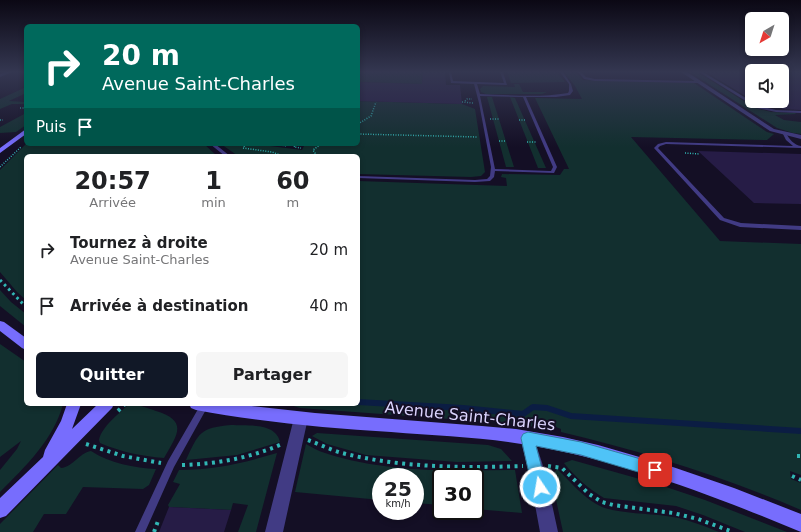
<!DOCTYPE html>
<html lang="fr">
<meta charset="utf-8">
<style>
:root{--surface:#fff;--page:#f6f6f6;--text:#202124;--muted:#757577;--accent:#111827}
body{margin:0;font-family:"DejaVu Sans",sans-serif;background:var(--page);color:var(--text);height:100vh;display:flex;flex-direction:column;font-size:15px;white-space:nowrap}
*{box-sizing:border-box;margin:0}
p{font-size:13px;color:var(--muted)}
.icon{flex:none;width:22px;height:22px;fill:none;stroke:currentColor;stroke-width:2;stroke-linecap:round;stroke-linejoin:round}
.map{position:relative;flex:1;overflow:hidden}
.details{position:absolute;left:24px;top:154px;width:336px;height:252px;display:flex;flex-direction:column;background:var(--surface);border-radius:6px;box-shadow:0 2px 6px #0003}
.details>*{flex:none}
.top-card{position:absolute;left:24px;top:24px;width:336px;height:122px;border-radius:6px;box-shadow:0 2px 6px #0003;background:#00695c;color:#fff;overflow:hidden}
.needle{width:26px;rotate:219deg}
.buttons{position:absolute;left:745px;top:12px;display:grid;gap:8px}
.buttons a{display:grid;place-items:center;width:44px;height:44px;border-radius:6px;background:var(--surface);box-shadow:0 2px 6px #0003;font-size:20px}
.speed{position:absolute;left:372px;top:468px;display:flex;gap:8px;font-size:20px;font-weight:700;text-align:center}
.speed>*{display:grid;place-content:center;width:52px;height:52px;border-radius:50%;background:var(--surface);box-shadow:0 2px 6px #0003;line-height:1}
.speed small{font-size:10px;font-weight:400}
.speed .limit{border:2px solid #111;border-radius:6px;background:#fff;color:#111}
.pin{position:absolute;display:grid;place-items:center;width:34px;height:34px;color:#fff;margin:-17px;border-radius:8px;box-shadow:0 2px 6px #0006}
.me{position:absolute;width:44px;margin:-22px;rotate:348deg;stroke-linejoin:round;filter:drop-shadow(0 0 3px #0008)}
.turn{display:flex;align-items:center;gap:14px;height:84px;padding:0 12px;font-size:18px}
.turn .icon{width:52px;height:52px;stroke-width:2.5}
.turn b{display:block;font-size:28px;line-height:34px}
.then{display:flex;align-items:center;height:38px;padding:0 12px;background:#0003;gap:8px;font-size:15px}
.eta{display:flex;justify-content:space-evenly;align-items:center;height:68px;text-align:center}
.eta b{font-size:24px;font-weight:600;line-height:28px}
.action{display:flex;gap:8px;margin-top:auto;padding:8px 12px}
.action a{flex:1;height:46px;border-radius:6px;background:var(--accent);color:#fff;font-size:16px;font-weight:600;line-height:46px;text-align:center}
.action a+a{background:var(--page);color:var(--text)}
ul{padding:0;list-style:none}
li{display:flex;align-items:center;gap:12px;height:56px;padding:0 12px}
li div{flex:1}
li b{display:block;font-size:15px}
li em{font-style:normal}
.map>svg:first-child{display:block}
</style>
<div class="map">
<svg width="801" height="532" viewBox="0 0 801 532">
<rect width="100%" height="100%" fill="#140f25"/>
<path fill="#122f2f" d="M358 72H423L422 84 360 82 358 85Z
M507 72H557L565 82 511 83Z
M564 72H576L583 80 694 83 767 132 774 134 767 140 631 137 720 241 801 244V475L790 471 791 479 801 483V510C724 477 642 451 561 432V429L553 426 552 421 537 419V427L504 423 300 408 287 404H358V181L507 186 506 178 501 177 502 174 560 175 564 169H569L535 98 582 99 575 86Z
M690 72H697L755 108 771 112 795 113 796 114 775 115 784 120 801 122V134L793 133 777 128Z
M514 84H519L523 92H547L542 94H486L481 92 480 89 483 86 515 87Z
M26 87V93L9 101 26 102V104H12L0 109V99Z
M487 97H492L514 167H506Z
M510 97 515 98 546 168H538Z
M358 101 462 104 475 109 485 172 481 176 471 177 358 174V156H238L221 144H263L262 145 302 150 305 144H358Z
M26 113V125L16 132 0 133V127Z
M26 144H204L217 156H26V300L17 292 0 272V170Z
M0 290 11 302 26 314V327L0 306Z
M0 344 26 362V404H63C54 439 25 467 0 492V470L17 449 21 441 0 457Z
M129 404C138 404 147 408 156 411 189 421 177 435 164 458 141 456 121 452 100 443L99 440C102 426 119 414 129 404Z
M231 425C246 426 276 422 280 442L237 455 186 460C199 432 200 428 231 425Z
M317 433 488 445 501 449 512 461 457 462 366 455 327 444 312 436Z
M306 444C312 447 318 451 325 453 386 473 452 471 515 470L522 513 475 509V477H441V505L415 503V477H381V500L295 492Z
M91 451C109 463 135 468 156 469L149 485 143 489 83 487 66 514H44L33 532H0V524L58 465 61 468C73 467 79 453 91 451Z
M277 453 256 532H238L248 505 233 503 231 510 169 507 168 505 180 484 173 482 179 470C215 470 243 463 277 453Z
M572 460 654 483 705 500 787 532H745L703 515 676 506 604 498C589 489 575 477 564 463Z
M557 469C570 481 585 500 602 507 622 514 645 513 666 516 684 518 702 525 719 532H563L552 481 554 473Z"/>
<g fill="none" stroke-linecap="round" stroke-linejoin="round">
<path stroke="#0b1d43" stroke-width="6" d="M358 402 463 408 523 414 533 407 547 408 571 416 801 431"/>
</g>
<path fill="#261c46" d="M423 72H445L446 85H460L462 104 358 101V82L422 84Z
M706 72H752V100Z
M782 72H801V110L782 109Z
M698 151 801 154V204L754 203Z
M169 507 231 510 224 532H159Z"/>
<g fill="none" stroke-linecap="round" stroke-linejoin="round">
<path stroke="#31b6b4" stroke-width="1.5" stroke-dasharray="1 1.5" stroke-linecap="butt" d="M465 101 467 99H472
M462 102 473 103
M20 108H26
M490 119H499
M0 120H3
M519 120H526
M358 124 371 116 376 102
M358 134 478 137
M499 141H505
M527 142H536
M246 144 243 148 272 152 283 156
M296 144 294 147 301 148
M280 145 287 146 288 144
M685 153 700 154
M314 156 315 153 313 150 321 144
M0 167 21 147"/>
<path stroke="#31b6b4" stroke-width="3" stroke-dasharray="2.5 3.5" stroke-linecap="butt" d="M0 280 26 307"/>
<path stroke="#31b6b4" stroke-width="4" stroke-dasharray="3 4.5" stroke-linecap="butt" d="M118 411 125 404
M308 440C319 444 331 450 342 453 402 468 463 468 523 466
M86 444 123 456 161 463
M797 456H801
M182 465C217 464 250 458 282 444
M548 466 562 468 589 494 602 502 613 505 673 513 698 519 733 532
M792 476 801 480
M154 532 158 521"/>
<path fill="#413b84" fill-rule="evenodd" d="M449 72H451L453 81 504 83 500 72H503L507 85 477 84 480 94C509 95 539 98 568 93L569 91V84L560 72H563L571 84 573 91 570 95 556 97H526L557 167 554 173 495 171 494 177 490 181 475 182 358 178V176L475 180 487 179 490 176 491 167 479 103 474 84 451 83ZM480 96 523 97 553 167 551 171 495 169Z
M578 72H581L586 77 595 79 698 81 699 82 698 83 595 81 584 79Z
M699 72H703L759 106 776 110 801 111V113L776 112 757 108Z
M784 133H786C789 139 794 145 801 146V148L666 144 660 146 658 148 724 218 741 223 801 226V230L740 227 720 220 654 148 658 144 666 142 793 146 786 140 783 134Z
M210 144H215L230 156H225Z
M201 404H207L208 406 174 467 145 532H135L168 461Z"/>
<path fill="#413b84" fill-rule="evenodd" d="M5 72H12L0 77V74Z
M681 72H687L774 129 801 135V139L770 131Z
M301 412 306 413 308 418 283 532H265L294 418 296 413Z
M527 431 532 433 534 438 545 472 558 532H540L529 472 520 438 522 433Z"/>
<path fill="#776dfd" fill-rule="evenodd" d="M26 129V134L0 153V148Z
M0 321 4 322 26 338V350L22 348 0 331Z
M67 404H81L72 429 98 404H114L112 408 6 516 0 518V498L43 457 45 450 61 421Z
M189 404H233L315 413 482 426 516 429 563 437 598 445 667 465 734 488 801 514V532C712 495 623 461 528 445 483 437 437 436 391 432 326 428 261 422 196 410L191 408Z"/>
</g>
<linearGradient id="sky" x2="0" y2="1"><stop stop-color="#0b0814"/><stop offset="0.49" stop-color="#343751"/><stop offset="1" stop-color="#343751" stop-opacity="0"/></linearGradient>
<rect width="801" height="147" fill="url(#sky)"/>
<path fill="#4fc3f7" stroke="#337fa1" d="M528 432 581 442 655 463 660 465 662 470 660 475 655 477 581 455 536 446 547 487 545 492 540 494 534 492 532 487 521 438 523 434Z"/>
<g text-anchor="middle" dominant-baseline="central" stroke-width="4" stroke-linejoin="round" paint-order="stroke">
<g font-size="16" fill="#dbd4fe" stroke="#140f25">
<text transform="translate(470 416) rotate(6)">Avenue Saint-Charles</text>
</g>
</g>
</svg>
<div class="buttons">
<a><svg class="needle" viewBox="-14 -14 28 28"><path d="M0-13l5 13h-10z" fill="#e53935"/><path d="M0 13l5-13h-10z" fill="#757577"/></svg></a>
<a><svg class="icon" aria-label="sound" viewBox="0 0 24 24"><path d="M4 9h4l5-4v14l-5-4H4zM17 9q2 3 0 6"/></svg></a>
</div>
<div class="speed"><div>25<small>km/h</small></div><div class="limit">30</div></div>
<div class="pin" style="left:655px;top:470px;background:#d93025"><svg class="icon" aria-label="arrive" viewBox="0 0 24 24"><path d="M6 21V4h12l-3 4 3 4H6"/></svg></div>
<svg class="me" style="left:540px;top:487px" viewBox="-20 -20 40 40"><circle r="17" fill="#4fc3f7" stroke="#fff" stroke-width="3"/><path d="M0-11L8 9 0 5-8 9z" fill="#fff"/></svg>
<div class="top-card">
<div class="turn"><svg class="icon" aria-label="right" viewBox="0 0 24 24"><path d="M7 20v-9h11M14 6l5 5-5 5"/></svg><div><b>20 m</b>Avenue Saint-Charles</div></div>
<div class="then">Puis<svg class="icon" aria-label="arrive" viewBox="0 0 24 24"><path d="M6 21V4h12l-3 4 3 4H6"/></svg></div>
</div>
<section class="details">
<div class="eta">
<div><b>20:57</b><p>Arrivée</p></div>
<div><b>1</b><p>min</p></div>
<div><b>60</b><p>m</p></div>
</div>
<ul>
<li><svg class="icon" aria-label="right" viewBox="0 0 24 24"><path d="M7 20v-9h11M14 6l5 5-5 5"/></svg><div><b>Tournez à droite</b><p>Avenue Saint-Charles</p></div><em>20 m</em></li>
<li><svg class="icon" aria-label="arrive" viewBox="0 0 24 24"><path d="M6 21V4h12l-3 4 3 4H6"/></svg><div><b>Arrivée à destination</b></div><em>40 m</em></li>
</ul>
<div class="action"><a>Quitter</a><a>Partager</a></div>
</section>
</div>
